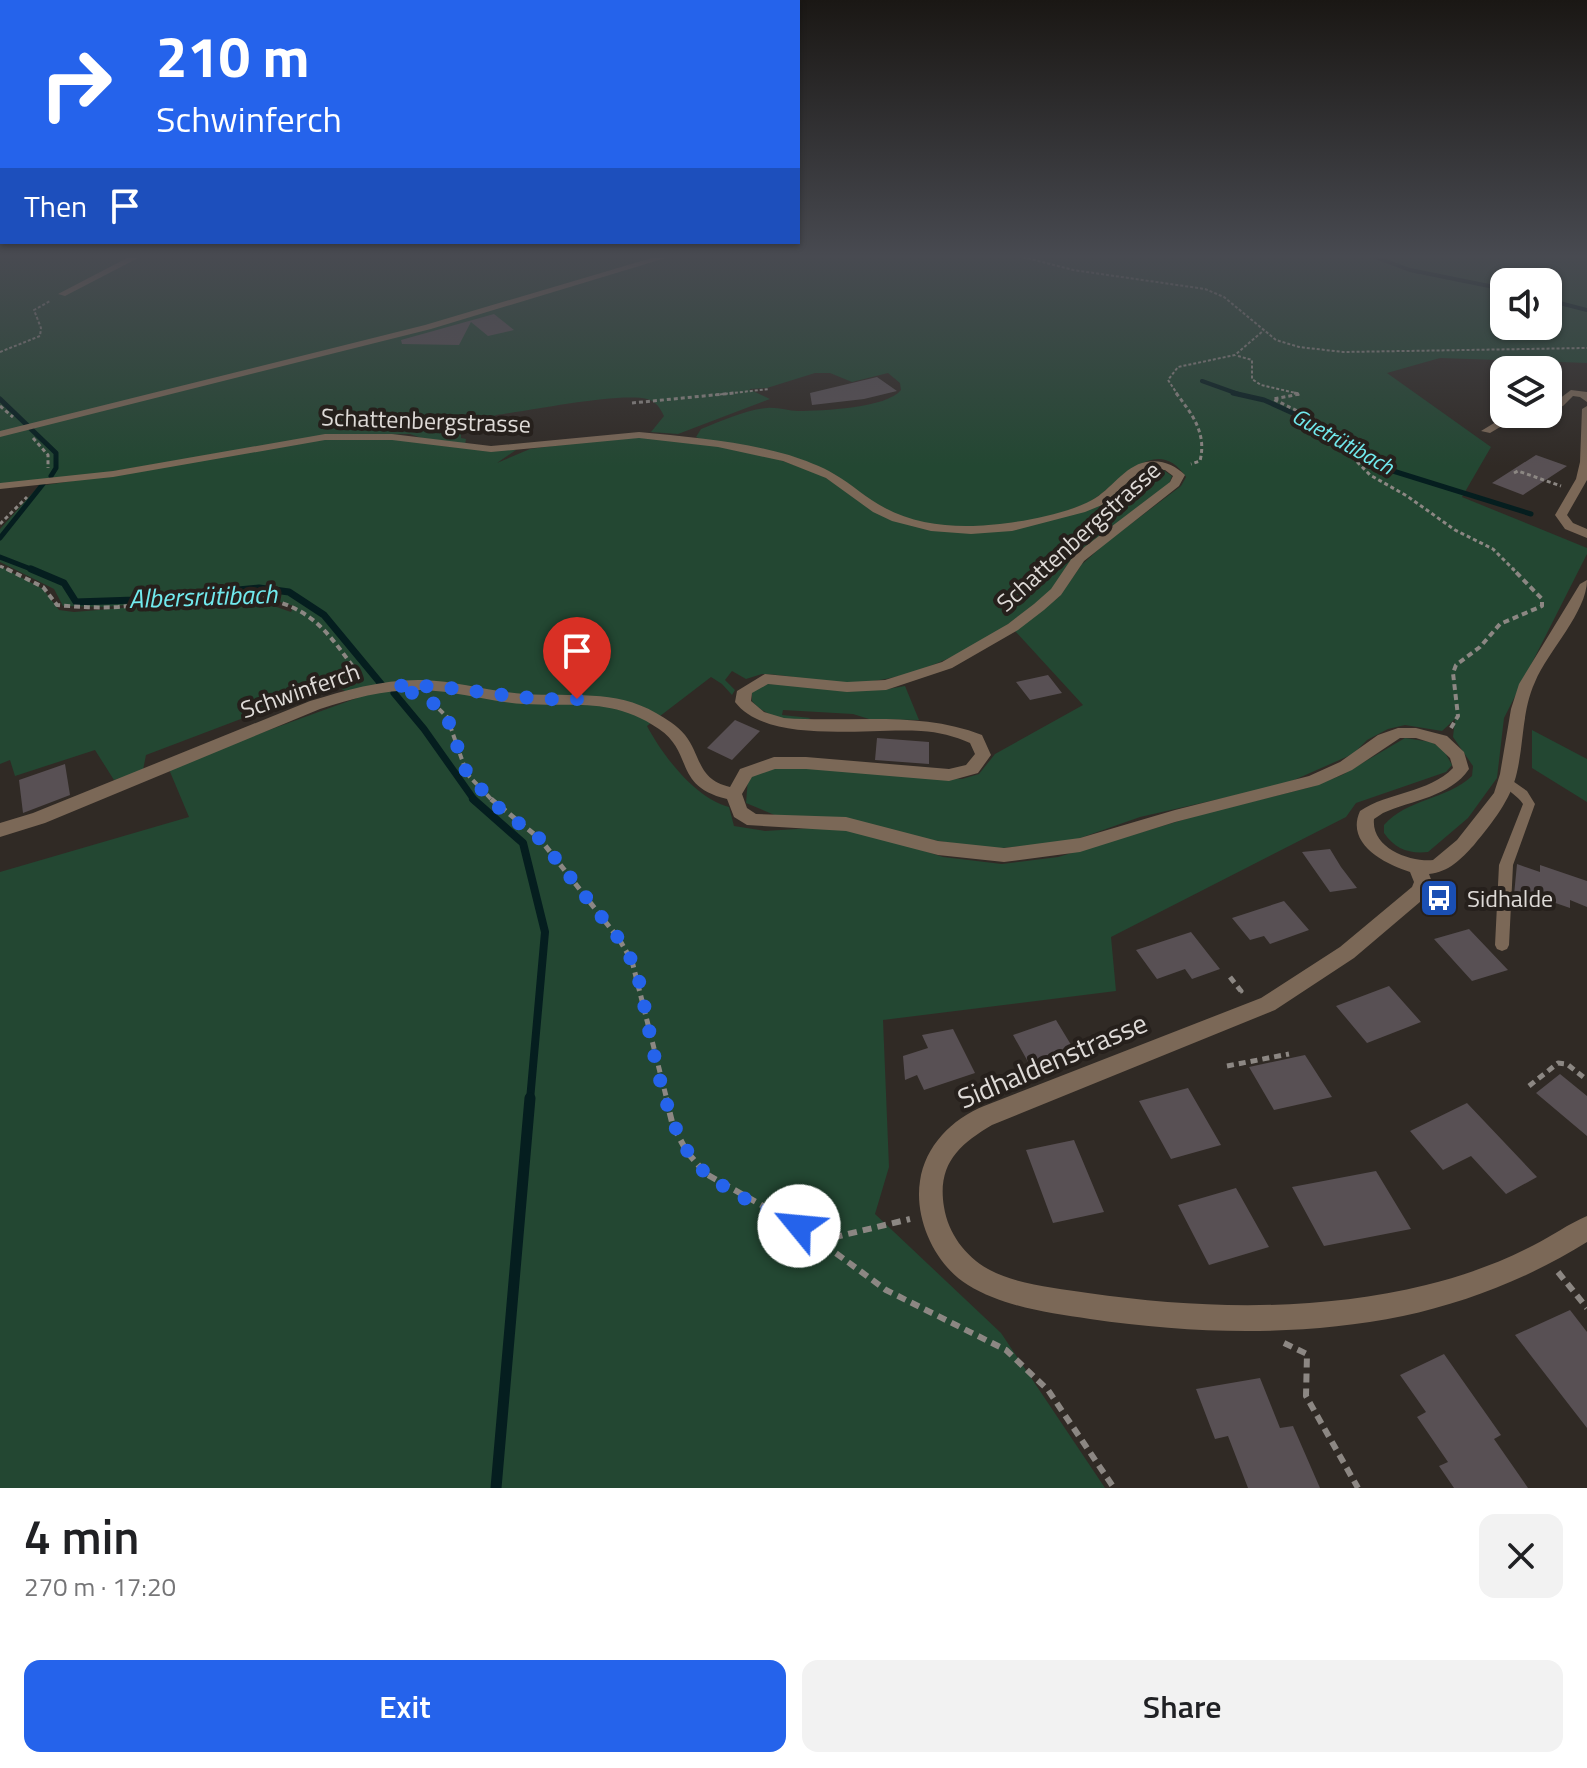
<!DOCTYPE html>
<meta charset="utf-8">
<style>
:root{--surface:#fff;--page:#f2f2f2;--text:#202124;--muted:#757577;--accent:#2563eb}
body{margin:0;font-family:"Titillium Web",sans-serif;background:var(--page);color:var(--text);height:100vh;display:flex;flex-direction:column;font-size:30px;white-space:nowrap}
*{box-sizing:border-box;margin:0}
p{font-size:26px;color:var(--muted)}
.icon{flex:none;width:44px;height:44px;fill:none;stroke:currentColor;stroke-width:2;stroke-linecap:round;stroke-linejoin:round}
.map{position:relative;height:1488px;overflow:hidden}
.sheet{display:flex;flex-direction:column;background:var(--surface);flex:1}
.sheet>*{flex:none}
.hud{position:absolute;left:0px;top:0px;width:800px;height:244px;box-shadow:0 2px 6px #0004;background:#2563eb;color:#fff;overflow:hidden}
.tools{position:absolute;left:1490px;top:268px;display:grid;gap:16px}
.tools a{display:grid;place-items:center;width:72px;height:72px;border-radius:16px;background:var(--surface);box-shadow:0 2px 6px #0004;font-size:40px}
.pin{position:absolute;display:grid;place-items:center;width:68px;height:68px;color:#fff;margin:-82px -34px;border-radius:50% 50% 50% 0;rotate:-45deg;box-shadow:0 0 8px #0007}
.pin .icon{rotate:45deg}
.me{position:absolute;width:88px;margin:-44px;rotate:298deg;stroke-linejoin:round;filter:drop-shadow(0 0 6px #0008)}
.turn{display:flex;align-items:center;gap:28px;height:168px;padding:0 24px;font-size:36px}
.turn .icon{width:104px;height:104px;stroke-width:2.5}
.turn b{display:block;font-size:56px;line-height:68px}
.then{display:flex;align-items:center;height:76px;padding:0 24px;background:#0003;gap:16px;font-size:30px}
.round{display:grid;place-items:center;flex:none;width:84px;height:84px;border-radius:16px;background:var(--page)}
.headline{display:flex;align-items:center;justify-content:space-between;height:136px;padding:0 24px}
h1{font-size:48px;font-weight:600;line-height:60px}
.cta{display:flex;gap:16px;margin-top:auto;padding:16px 24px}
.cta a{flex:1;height:92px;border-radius:16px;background:var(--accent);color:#fff;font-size:32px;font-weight:600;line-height:92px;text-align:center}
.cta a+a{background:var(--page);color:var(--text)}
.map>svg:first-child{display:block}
</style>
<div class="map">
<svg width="1587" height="1488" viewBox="0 0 1587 1488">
<rect width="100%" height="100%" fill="#302a25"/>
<path fill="#234732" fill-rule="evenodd" d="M0 257H1587V363L1440 358 1387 373 1491 447 1462 497 1587 548V554L1504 718 1497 778 1468 818 1428 852C1409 854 1395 849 1384 833V825C1406 799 1446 800 1472 776L1473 766 1453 737 1455 719 1442 731 1405 725 1388 729 1367 740 1353 754 1285 784 1140 817 1069 842 991 849 777 816 746 803 748 778 771 768H804L962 779 979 774 995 754 1083 705 1015 631 1059 597 1087 557 1181 486 1186 477C1153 429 1116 491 1085 504 1060 515 1029 522 1002 526 962 531 912 526 877 505 850 489 829 468 798 459 766 450 727 451 696 437L701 429C722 421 745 410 767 408 778 407 788 411 798 411 822 411 887 408 901 390L900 383 888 373 852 382 830 373H815L767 388 749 389 770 399 678 434 651 432 664 416C660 408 656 401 647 399 619 392 529 411 496 415L484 422 461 425V438L466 439 465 445 424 439 410 434 327 435 91 475 0 484ZM1504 282H1548V326H1504Z
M644 437 702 443 766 455 822 475 891 520 930 530 976 533 1093 508 1149 469H1162L1172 476 1169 484C1081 563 990 668 866 682 831 686 797 675 762 674L746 679 732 671 725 680 735 690 732 695 722 684 711 677 647 726C663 756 695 798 729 807L734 826 765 831 829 827 878 836 943 857 1002 864 1058 857 1206 813 1311 787 1342 775 1405 738 1431 742 1443 749 1452 765 1446 772 1356 803 1346 817 1111 937 1116 991 883 1020 889 1167 875 1214 1001 1333 1105 1488H0V872L189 817 168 767 357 698 333 684 146 755 143 770 114 780 95 750 15 776 10 760 0 764V566L43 589 59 610 74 612 231 599 265 603 291 612 294 606 256 595 235 594 106 607 63 606 54 589 0 562V529L39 486 159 468 294 443 339 438 397 439 477 450H516L497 463 530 449 611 438Z
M767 684 888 689 905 686 919 720 869 719 853 714 783 710 782 715 811 718C794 724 763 716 752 701V692Z
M1532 730 1587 759V802L1532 768Z"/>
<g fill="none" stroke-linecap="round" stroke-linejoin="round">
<path stroke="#051e1f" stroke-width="4" d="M1375 257 1410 270 1504 289
M1548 300 1587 310
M1202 381 1241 395"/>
<path stroke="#051e1f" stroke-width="5" d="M1233 393 1264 400 1335 432 1393 471 1531 514
M0 399 27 425
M31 429 56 453V468L51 476
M0 538 43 484
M0 557 36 571"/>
<path stroke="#051e1f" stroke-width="7" d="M31 569 64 583 76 602 135 600 259 588 289 592 324 615 382 685
M394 693 424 729 475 801"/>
<path stroke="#051e1f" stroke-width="8" d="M473 799 523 843 545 932 530 1100"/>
<path stroke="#051e1f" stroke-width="11" d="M496 1488 530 1098"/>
</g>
<path fill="#585054" d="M494 314 514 330 488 336 471 322 459 345 402 344 401 340Z
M877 377 897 391 864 399 812 405 810 393Z
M1536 455 1567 466 1523 495 1492 483Z
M1048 675 1062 693 1030 700 1016 682Z
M735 720 760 731 732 760 707 748Z
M877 738 929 742V764L875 760Z
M65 764 70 795 23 813 19 780Z
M1330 849 1341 867 1357 888 1330 892 1302 852Z
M1517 864 1540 872V865L1587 881V907L1570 900V908L1538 897V904L1514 895Z
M1284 901 1309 930 1270 944 1264 936 1250 940 1232 918Z
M1469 929 1508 970 1472 981 1434 939Z
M1191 932 1220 969 1192 979 1185 969 1157 979 1136 950Z
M1389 986 1421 1022 1367 1043 1336 1006Z
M1056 1020 1076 1053 1032 1069 1013 1035Z
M953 1029 975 1073 924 1090 917 1075 905 1080 903 1056 928 1048 922 1035Z
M1305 1055 1332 1097 1274 1110 1249 1067Z
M1560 1074 1587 1096V1136L1536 1093Z
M1188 1088 1221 1145 1171 1159 1139 1101Z
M1467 1103 1537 1177 1506 1194 1471 1156 1443 1170 1410 1131Z
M1074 1140 1104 1212 1053 1223 1026 1150Z
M1376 1171 1411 1229 1324 1246 1292 1187Z
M1236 1188 1269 1247 1209 1265 1178 1205Z
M1570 1310 1587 1332V1428L1515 1335Z
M1444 1354 1501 1435 1494 1439 1528 1488H1454L1439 1466 1448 1462 1417 1417 1426 1412 1400 1375Z
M1260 1378 1280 1428 1293 1426 1320 1488H1248L1228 1436 1215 1439 1196 1389Z"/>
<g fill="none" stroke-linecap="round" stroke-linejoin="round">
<path stroke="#8c8783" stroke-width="2" stroke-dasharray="3 2" stroke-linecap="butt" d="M1023 257 1073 270 1205 289 1224 297 1276 340 1299 347 1343 352 1587 348
M0 352 40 336 41 328 34 310 50 301
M1238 356 1252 360V379L1261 385 1300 394 1297 395
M715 395 769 389
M1178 395 1168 380 1178 367 1235 355 1264 330"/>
<path stroke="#8c8783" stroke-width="3" stroke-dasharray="4 3" stroke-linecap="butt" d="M1176 393C1192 414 1207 433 1200 461L1191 464
M1294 393 1300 394 1273 399 1316 420 1370 475 1407 496 1455 530 1493 549 1515 571
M632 403 734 393
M0 406 13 417
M33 438 48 455V468
M1514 473 1518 471 1561 486
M0 524 27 497
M0 566 11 571"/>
<path stroke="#8c8783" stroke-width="4" stroke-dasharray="6 4" stroke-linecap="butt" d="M7 569 43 587 57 605C78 607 97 608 118 607 178 602 256 579 309 617 330 632 345 657 361 677
M432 702 447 717 467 774 493 801
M1451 728 1458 716 1453 673 1456 665 1480 647 1500 624 1542 606V599L1513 569"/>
<path stroke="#8c8783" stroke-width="5" stroke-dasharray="7 5" stroke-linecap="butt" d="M491 799 540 839 619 939 632 961 667 1100
M1230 977 1241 991 1238 992
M1227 1066 1289 1054
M1529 1086 1558 1063 1567 1064 1587 1080"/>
<path stroke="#8c8783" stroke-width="6" stroke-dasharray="9 6" stroke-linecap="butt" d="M666 1098 673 1126 687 1152 706 1174 799 1226 886 1290 1006 1350 1048 1390 1114 1488
M819 1241 910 1219
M1558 1272 1587 1308
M1284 1343 1307 1354 1306 1396 1358 1488"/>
<path fill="#7b6857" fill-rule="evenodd" d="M1507 777 1527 791 1535 804 1513 865 1509 945 1507 949 1502 951 1497 949 1495 945 1499 865 1523 804C1517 795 1507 791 1501 782L1503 779Z"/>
<path fill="#7b6857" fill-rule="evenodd" d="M129 257H140L65 296 58 294Z
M655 257H669L431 329 0 437V431L425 325Z
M1571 390 1587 392V402L1580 397 1573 396 1563 406 1548 410V404L1555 402Z
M1587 406V480L1567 515 1573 523 1587 529V538L1565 529 1555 515 1576 479 1580 462 1582 409Z
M1509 414H1522L1490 433 1481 431Z
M639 432C689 437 741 441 789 455 804 460 821 466 834 474 852 484 867 499 885 508 911 522 944 527 973 526 1007 525 1063 516 1092 500 1111 490 1124 466 1146 462 1161 459 1175 465 1185 475L1179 486 1084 561 1061 595 1044 610 1018 630 952 668 886 690 847 692 768 684 752 693 751 701 764 712 784 718C850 723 919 710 982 735L991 755 978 773 949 781 806 769H775L752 777 742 794 747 808 756 814 846 817 938 841 1004 848 1080 838 1175 810 1309 776 1340 762 1378 735 1398 728H1416L1447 736 1464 752 1469 769C1450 797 1412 800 1383 813L1374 819C1371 848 1410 862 1433 860L1457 840 1494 793 1500 774 1511 709 1519 684 1580 584 1587 580C1587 612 1548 651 1535 682 1522 710 1524 742 1517 772 1511 800 1492 823 1474 845 1461 859 1449 872 1429 874L1432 882 1427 896 1354 958 1275 1010 992 1125C958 1145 937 1165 944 1207 948 1233 965 1256 988 1269 1017 1285 1056 1288 1088 1293 1200 1309 1315 1312 1426 1285 1463 1276 1500 1263 1534 1245 1552 1236 1568 1224 1587 1216V1242C1531 1277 1468 1302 1403 1316 1299 1337 1194 1334 1090 1319 1049 1313 1004 1307 968 1285 935 1265 914 1219 920 1181 925 1146 952 1119 984 1106L1261 998 1340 947 1412 887 1414 882 1410 872C1385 864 1345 844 1360 811 1388 792 1429 793 1453 768L1450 758 1435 744 1416 738H1400L1352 770 1319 785 1175 822 1080 852 1004 862 938 855 846 831 747 825 734 817 727 799C673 786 694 753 659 729 613 697 575 707 524 704 490 702 456 691 422 690 387 689 353 698 320 709L45 823 0 837V823L33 813 310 701C346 690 384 679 423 680 457 681 491 692 525 694 571 697 615 689 656 713 666 719 677 725 685 735 702 757 697 779 730 787L740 769 774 757H806L949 769 966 765 975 754 970 743C954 736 939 732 921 731 870 727 769 746 735 702L737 691 765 674 847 682 885 680 942 662 1008 624 1034 604 1051 589 1074 555 1170 482 1173 476 1165 470 1150 469 1137 474 1102 505 1085 512 1012 531 971 534 931 531 892 521 873 512 826 478 783 461 718 447 639 438 491 452 392 440H325L113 477 0 489V483L113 471 325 434H392L491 446Z"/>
</g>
<linearGradient id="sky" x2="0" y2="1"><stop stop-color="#1a1714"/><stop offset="0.55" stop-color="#484a51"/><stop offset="1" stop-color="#484a51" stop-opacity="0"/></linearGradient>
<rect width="1587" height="466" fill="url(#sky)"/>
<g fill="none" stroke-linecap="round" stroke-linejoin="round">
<path stroke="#2563eb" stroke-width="14" stroke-dasharray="0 25.2" d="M577 699C513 702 456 683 395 686L401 691 425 695 447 717 467 774 501 810 540 839 619 939 632 961 639 981C652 1036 663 1140 708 1175 734 1196 769 1210 799 1226"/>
</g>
<defs>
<symbol id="bus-square" viewBox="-11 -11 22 22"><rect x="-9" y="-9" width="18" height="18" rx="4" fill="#1a4fb4" stroke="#26201c"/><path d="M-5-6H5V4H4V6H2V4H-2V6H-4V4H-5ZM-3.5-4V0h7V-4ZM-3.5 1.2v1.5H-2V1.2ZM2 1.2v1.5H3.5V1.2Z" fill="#fff"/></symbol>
</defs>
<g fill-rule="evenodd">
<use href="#bus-square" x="1417" y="876" width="44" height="44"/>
</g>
<g text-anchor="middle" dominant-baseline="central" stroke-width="8" stroke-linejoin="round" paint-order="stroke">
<g font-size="22" font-style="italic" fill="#71eaee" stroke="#26201c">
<text transform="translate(1343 441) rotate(29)">Guetrütibach</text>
</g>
<g font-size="24" fill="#dedad7" stroke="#26201c">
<text transform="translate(426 420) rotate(2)">Schattenbergstrasse</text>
<text transform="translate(1078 536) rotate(-42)">Schattenbergstrasse</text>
<text transform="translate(300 690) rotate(-19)">Schwinferch</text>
</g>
<g font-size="24" fill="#dedad7" stroke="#26201c" text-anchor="start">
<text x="1467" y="898">Sidhalde</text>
</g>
<g font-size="26" font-style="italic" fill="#71eaee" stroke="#26201c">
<text transform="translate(203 596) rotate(-2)">Albersrütibach</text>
</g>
<g font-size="28" fill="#dedad7" stroke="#26201c">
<text transform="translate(1052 1060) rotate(-23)">Sidhaldenstrasse</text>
</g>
</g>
</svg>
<div class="tools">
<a><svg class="icon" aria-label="sound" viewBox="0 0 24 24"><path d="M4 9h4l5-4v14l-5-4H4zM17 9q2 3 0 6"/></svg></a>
<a><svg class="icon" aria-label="layers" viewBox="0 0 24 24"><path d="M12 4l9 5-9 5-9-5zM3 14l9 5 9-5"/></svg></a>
</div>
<div class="pin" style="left:577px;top:699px;background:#d93025"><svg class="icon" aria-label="arrive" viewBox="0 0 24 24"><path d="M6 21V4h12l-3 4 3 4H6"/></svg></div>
<svg class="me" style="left:799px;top:1226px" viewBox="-20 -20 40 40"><circle r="19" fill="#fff"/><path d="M0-13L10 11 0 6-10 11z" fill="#2563eb"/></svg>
<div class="hud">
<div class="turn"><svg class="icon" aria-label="right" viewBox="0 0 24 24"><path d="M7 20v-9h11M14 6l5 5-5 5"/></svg><div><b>210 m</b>Schwinferch</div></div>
<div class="then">Then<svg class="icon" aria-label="arrive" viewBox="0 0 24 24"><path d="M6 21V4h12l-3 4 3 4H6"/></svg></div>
</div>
</div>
<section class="sheet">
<div class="headline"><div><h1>4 min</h1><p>270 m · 17:20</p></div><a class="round"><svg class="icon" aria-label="close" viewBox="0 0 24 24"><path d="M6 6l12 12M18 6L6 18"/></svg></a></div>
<div class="cta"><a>Exit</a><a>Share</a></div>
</section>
